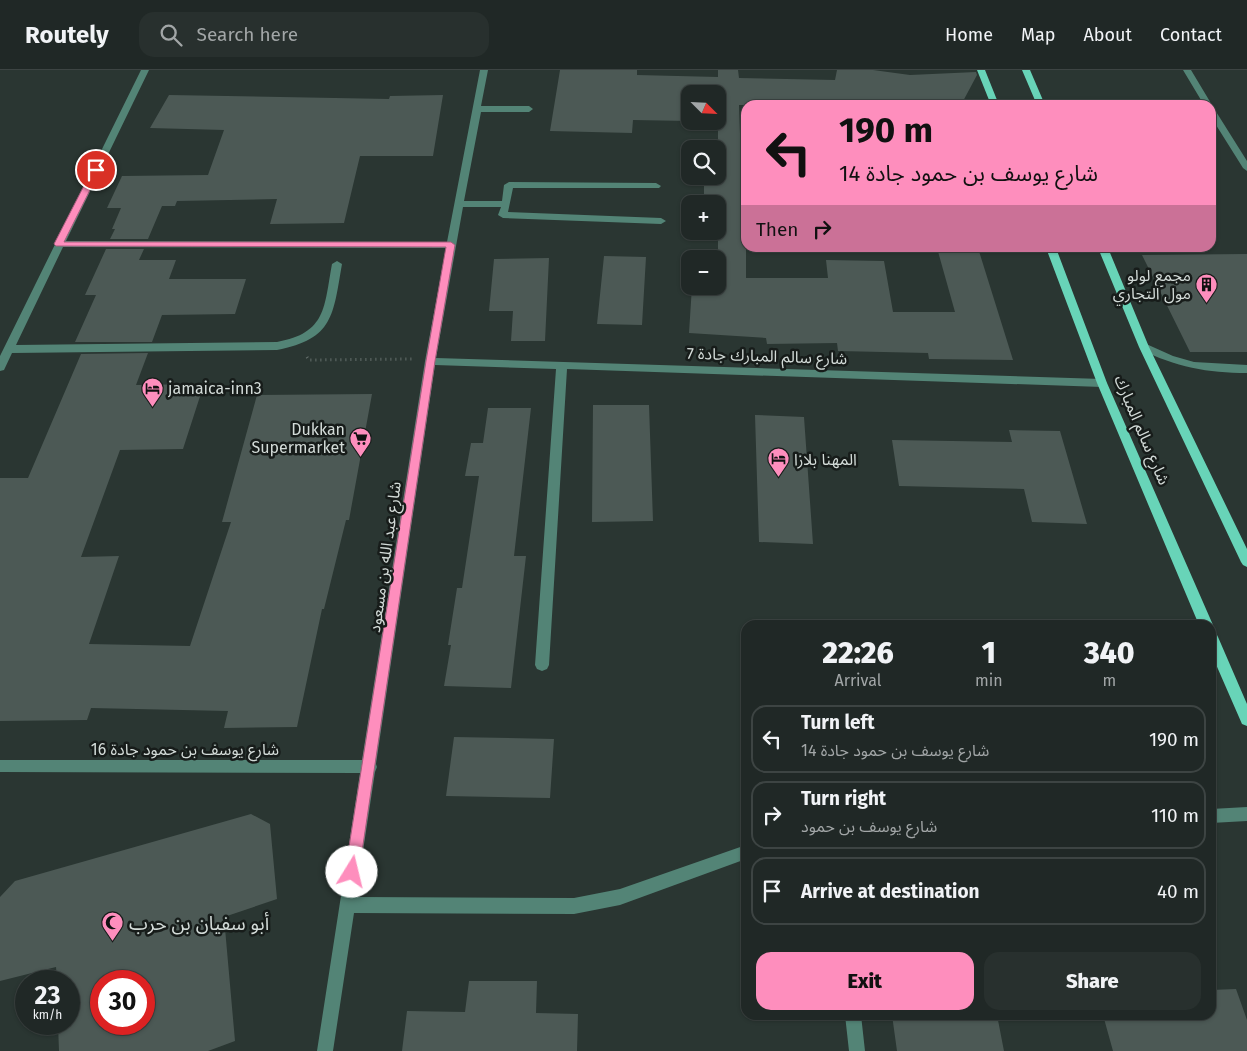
<!DOCTYPE html>
<meta charset="utf-8">
<style>
:root{--surface:#202826;--page:#28302e;--text:#f1f3f6;--muted:#a2a6a7;--line:#3d4443;--accent:#fe8ebd}
body{margin:0;font-family:"Fira Sans","Noto Sans Arabic",sans-serif;background:var(--page);color:var(--text);height:100vh;display:flex;flex-direction:column;font-size:19px;white-space:nowrap}
*{box-sizing:border-box;margin:0}
p{font-size:16px;color:var(--muted)}
.icon{flex:none;width:28px;height:28px;fill:none;stroke:currentColor;stroke-width:2;stroke-linecap:round;stroke-linejoin:round}
.map{position:relative;flex:1;overflow:hidden}
.sheet{position:absolute;left:741px;top:550px;width:475px;height:400px;display:flex;flex-direction:column;background:var(--surface);border-radius:15px;box-shadow:0 1px 4px #0004,0 0 0 1px var(--line)}
.sheet>*{flex:none}
.guide{position:absolute;left:741px;top:30px;width:475px;height:152px;border-radius:15px;box-shadow:0 1px 4px #0004,0 0 0 1px var(--line);background:#fe8ebd;color:#111;overflow:hidden}
.needle{width:32px;rotate:114deg}
.buttons{position:absolute;left:681px;top:15px;display:grid;gap:10px}
.buttons a{display:grid;place-items:center;width:45px;height:45px;border-radius:10px;background:var(--surface);box-shadow:0 1px 4px #0004,0 0 0 1px var(--line);font-size:25px}
.speed{position:absolute;left:15px;top:900px;display:flex;gap:10px;font-size:25px;font-weight:700;text-align:center}
.speed>*{display:grid;place-content:center;width:65px;height:65px;border-radius:50%;background:var(--surface);box-shadow:0 1px 4px #0004,0 0 0 1px var(--line);line-height:1}
.speed small{font-size:12px;font-weight:400}
.speed .limit{border:8px solid #d22;background:#fff;color:#111}
.pin{position:absolute;display:grid;place-items:center;width:42px;height:42px;color:#fff;margin:-21px;border:2px solid #fff;border-radius:50%;box-shadow:0 1px 5px #0007}
.me{position:absolute;width:55px;margin:-28px;rotate:9deg;stroke-linejoin:round;filter:drop-shadow(0 0 4px #0008)}
.turn{display:flex;align-items:center;gap:18px;height:105px;padding:0 15px;font-size:22px}
.turn .icon{width:65px;height:65px;stroke-width:2.5}
.turn b{display:block;font-size:35px;line-height:42px}
.then{display:flex;align-items:center;height:48px;padding:0 15px;background:#0003;gap:10px;font-size:19px}
.eta{display:flex;justify-content:space-evenly;align-items:center;height:85px;text-align:center}
.eta b{font-size:30px;font-weight:800;line-height:35px}
.cta{display:flex;gap:10px;margin-top:auto;padding:10px 15px}
.cta a{flex:1;height:58px;border-radius:15px;background:var(--accent);color:#111;font-size:20px;font-weight:800;line-height:58px;text-align:center}
.cta a+a{background:var(--page);color:var(--text)}
ul{padding:0;list-style:none}
li{display:flex;align-items:center;gap:15px;height:68px;margin:0 10px 8px;padding:0 5px;border:2px solid var(--line);border-radius:15px}
li div{flex:1}
li b{display:block;font-size:19px}
li em{font-style:normal}
header{display:flex;align-items:center;gap:30px;box-sizing:border-box;height:70px;padding:0 25px;background:var(--surface);border-bottom:1px solid var(--line)}
header strong{font-size:24px}
nav{display:flex;gap:28px;margin-inline-start:auto;font-size:18px}
.search{width:350px;height:45px;background:var(--page);display:flex;align-items:center;gap:12px;box-sizing:border-box;padding:0 18px;border-radius:15px;color:var(--muted);font-size:19px}
.map>svg:first-child{display:block}
</style>
<header>
<strong>Routely</strong>
<div class="search"><svg class="icon" aria-label="search" viewBox="0 0 24 24"><circle cx="10" cy="10" r="6"/><path d="M15 15l6 6"/></svg>Search here</div>
<nav><a>Home</a><a>Map</a><a>About</a><a>Contact</a></nav>
</header>
<div class="map">
<svg width="1247" height="981" viewBox="0 0 1247 981">
<rect width="100%" height="100%" fill="#2a3632"/>
<path fill="#4c5955" fill-rule="evenodd" d="M560 0H637V5L718 7V0H738L739 8 835 10 837 0H873L910 5 976 2 977 5 961 35H739L741 92H746V208H828L826 190 884 191 893 242H955L937 178H978L1013 290 929 289 928 283 838 281 837 273 767 274 766 268 689 263 692 216H718V169H706L705 161H718V134H704V106H718V51H714H718V24H690V51L633 50 632 63 550 61Z
M169 25 389 29 390 26 443 25 433 86H360L344 153 270 154 277 129 177 131 175 136H162L148 169H110L115 159H112L121 138H107L122 106 208 105 224 60 150 58Z
M106 179H144L139 190H176L169 209H246L235 244 162 245 152 272H75L96 225H85Z
M1247 184V282H1190L1142 185Z
M604 186 646 187 642 255 597 254Z
M549 188 545 271H511L513 241H489L494 189Z
M148 283 136 315 204 314 183 379 120 380 81 487 119 486 89 574 190 576 231 452H222L257 325 372 324 349 450H346L324 539H322L297 657 224 658 228 641 91 638 87 650 0 651V408H28L81 284Z
M593 335H649L653 451 592 452Z
M488 338H531L514 486H526L511 618 444 616 451 575H448L457 518H462L479 406H465L471 373H483Z
M755 345 804 347 813 474 759 472Z
M1009 360 1060 361 1087 454 1032 452 1024 419 899 416 892 370 1012 372Z
M454 667 554 669 550 728 446 726Z
M251 744 270 754 277 829 224 847 235 971 208 981H59L58 954H69V911H57L56 897 0 911V827L15 811ZM101 911H144V954H101Z
M469 911H537L536 943 578 944 577 981H402L407 941 465 942Z
M1236 919 1247 950V981H1113L1103 945H1211V920Z
M892 945H997L1004 981H897Z"/>
<g fill="none" stroke-linecap="round" stroke-linejoin="round">
<path stroke="#66706d" stroke-width="3" stroke-dasharray="1 4" stroke-linecap="butt" d="M307 287 309 290 412 289"/>
<path fill="#538476" fill-rule="evenodd" d="M141 0H149L66 171 447 172 480 0H488L481 36H529L533 39 529 42H481L464 131H502L504 115 509 112 656 113 661 116 659 118H513L508 142 661 148 666 151 661 154 503 148 498 145 501 137H463L436 288 1102 309 1107 313 1102 317 567 299 549 595 547 599 542 601 537 599 535 595 556 299 435 295 376 694 377 697 375 702 356 827 574 828 620 819 746 775V789L620 835 574 844 354 843 333 981H317L360 703 0 702V690H362L425 291 446 178 63 177 16 275 277 272C327 263 324 237 332 194L337 191 342 194C333 245 334 269 277 280L12 283 4 300 0 301V286Z
M1183 0H1191L1212 35 1211 36 1204 35Z
M1211 38 1215 40 1247 91V101L1243 98 1211 47Z
M1144 273 1173 286 1194 292 1247 295V303C1208 303 1175 297 1140 279V275Z
M1247 737V751L1211 753V739Z
M845 945H861L865 981H849Z"/>
<path fill="#68d4b8" fill-rule="evenodd" d="M977 0H985L999 35H991Z
M1022 0H1030L1045 35H1037Z
M1046 178H1056L1107 313 1213 555 1211 558V555H1199L1097 313Z
M1098 178H1108L1149 277 1247 479V497L1243 495 1241 492 1139 277Z
M1211 562 1216 563 1218 567 1247 634V656L1242 654 1211 583Z"/>
</g>
<path fill="#fe8ebd" stroke="#a55c7b" d="M96 98 100 100 64 172H451L455 175 435 291 359 802 357 807 352 809 347 807 345 802 426 291 446 177 56 176 54 174 92 100Z"/>
<defs>
<symbol id="building-pin" viewBox="-11 -11 22 30"><path d="M0 17L-7.5 6A9.5 9.5 0 1 1 7.5 6Z" fill="#fe8ebd" stroke="#171c1a"/><path d="M-4-6H4V6H1V3H-1V6H-4ZM-2.5-4.3h1.7v1.8h-1.7ZM.8-4.3h1.7v1.8H.8ZM-2.5-1h1.7V.8h-1.7ZM.8-1h1.7V.8H.8Z" fill="#111"/></symbol>
<symbol id="hotel-pin" viewBox="-11 -11 22 30"><path d="M0 17L-7.5 6A9.5 9.5 0 1 1 7.5 6Z" fill="#fe8ebd" stroke="#171c1a"/><path d="M-6-4.5h1.5V1H6V5H4.5V3h-9V5H-6ZM-4 0a1.8 1.8 0 1 1 3.6 0ZM.5 0V-2.5h3Q6-2.5 6 0Z" fill="#111"/></symbol>
<symbol id="supermarket-pin" viewBox="-11 -11 22 30"><path d="M0 17L-7.5 6A9.5 9.5 0 1 1 7.5 6Z" fill="#fe8ebd" stroke="#171c1a"/><path d="M-6-5.5h2.5l.6 2H6L4.5 2H-2.5L-4.4-4H-6ZM-1.5 3.2a1.3 1.3 0 1 0 .1 0ZM3 3.2a1.3 1.3 0 1 0 .1 0Z" fill="#111"/></symbol>
<symbol id="mosque-pin" viewBox="-11 -11 22 30"><path d="M0 17L-7.5 6A9.5 9.5 0 1 1 7.5 6Z" fill="#fe8ebd" stroke="#171c1a"/><path d="M3.5-4.9A6 6 0 1 0 3.5 4.9A5 5 0 1 1 3.5-4.9Z" fill="#111"/></symbol>
</defs>
<g fill-rule="evenodd">
<use href="#building-pin" x="1194" y="202" width="25" height="34"/>
<use href="#hotel-pin" x="140" y="306" width="25" height="34"/>
<use href="#supermarket-pin" x="348" y="356" width="25" height="34"/>
<use href="#hotel-pin" x="766" y="376" width="25" height="34"/>
<use href="#mosque-pin" x="100" y="840" width="25" height="34"/>
</g>
<g text-anchor="middle" dominant-baseline="central" stroke-width="5" stroke-linejoin="round" paint-order="stroke">
<g font-size="16" fill="#d3dbd8" stroke="#171c1a" text-anchor="end">
<text x="1191" y="205">مجمع لولو<tspan x="1191" dy="18">مول التجاري</tspan></text>
<text x="168" y="318" text-anchor="start">jamaica-inn3</text>
<text x="345" y="359">Dukkan<tspan x="345" dy="18">Supermarket</tspan></text>
<text x="794" y="389" text-anchor="start">المهنا بلازا</text>
</g>
<g font-size="16" fill="#d3dbd8" stroke="#171c1a">
<text transform="translate(767 286) rotate(2)">شارع سالم المبارك جادة 7</text>
<text transform="translate(1142 360) rotate(67)">شارع سالم المبارك</text>
<text transform="translate(385 487) rotate(-82)">شارع عبد الله بن مسعود</text>
<text x="185" y="679">شارع يوسف بن حمود جادة 16</text>
</g>
<g font-size="19" fill="#d3dbd8" stroke="#171c1a" text-anchor="start">
<text x="129" y="853">أبو سفيان بن حرب</text>
</g>
</g>
</svg>
<div class="buttons">
<a><svg class="needle" viewBox="-14 -14 28 28"><path d="M0-13l5 13h-10z" fill="#e53935"/><path d="M0 13l5-13h-10z" fill="#a2a6a7"/></svg></a>
<a><svg class="icon" aria-label="search" viewBox="0 0 24 24"><circle cx="10" cy="10" r="6"/><path d="M15 15l6 6"/></svg></a>
<a>+</a>
<a>−</a>
</div>
<div class="speed"><div>23<small>km/h</small></div><div class="limit">30</div></div>
<div class="pin" style="left:96px;top:100px;background:#d93025"><svg class="icon" aria-label="arrive" viewBox="0 0 24 24"><path d="M6 21V4h12l-3 4 3 4H6"/></svg></div>
<svg class="me" style="left:352px;top:802px" viewBox="-20 -20 40 40"><circle r="19" fill="#fff"/><path d="M0-13L10 11 0 6-10 11z" fill="#fe8ebd"/></svg>
<div class="guide">
<div class="turn"><svg class="icon" aria-label="left" viewBox="0 0 24 24"><path d="M17 20v-9H6M10 6l-5 5 5 5"/></svg><div><b>190 m</b>شارع يوسف بن حمود جادة 14</div></div>
<div class="then">Then<svg class="icon" aria-label="right" viewBox="0 0 24 24"><path d="M7 20v-9h11M14 6l5 5-5 5"/></svg></div>
</div>
<section class="sheet">
<div class="eta">
<div><b>22:26</b><p>Arrival</p></div>
<div><b>1</b><p>min</p></div>
<div><b>340</b><p>m</p></div>
</div>
<ul>
<li><svg class="icon" aria-label="left" viewBox="0 0 24 24"><path d="M17 20v-9H6M10 6l-5 5 5 5"/></svg><div><b>Turn left</b><p>شارع يوسف بن حمود جادة 14</p></div><em>190 m</em></li>
<li><svg class="icon" aria-label="right" viewBox="0 0 24 24"><path d="M7 20v-9h11M14 6l5 5-5 5"/></svg><div><b>Turn right</b><p>شارع يوسف بن حمود</p></div><em>110 m</em></li>
<li><svg class="icon" aria-label="arrive" viewBox="0 0 24 24"><path d="M6 21V4h12l-3 4 3 4H6"/></svg><div><b>Arrive at destination</b></div><em>40 m</em></li>
</ul>
<div class="cta"><a>Exit</a><a>Share</a></div>
</section>
</div>
